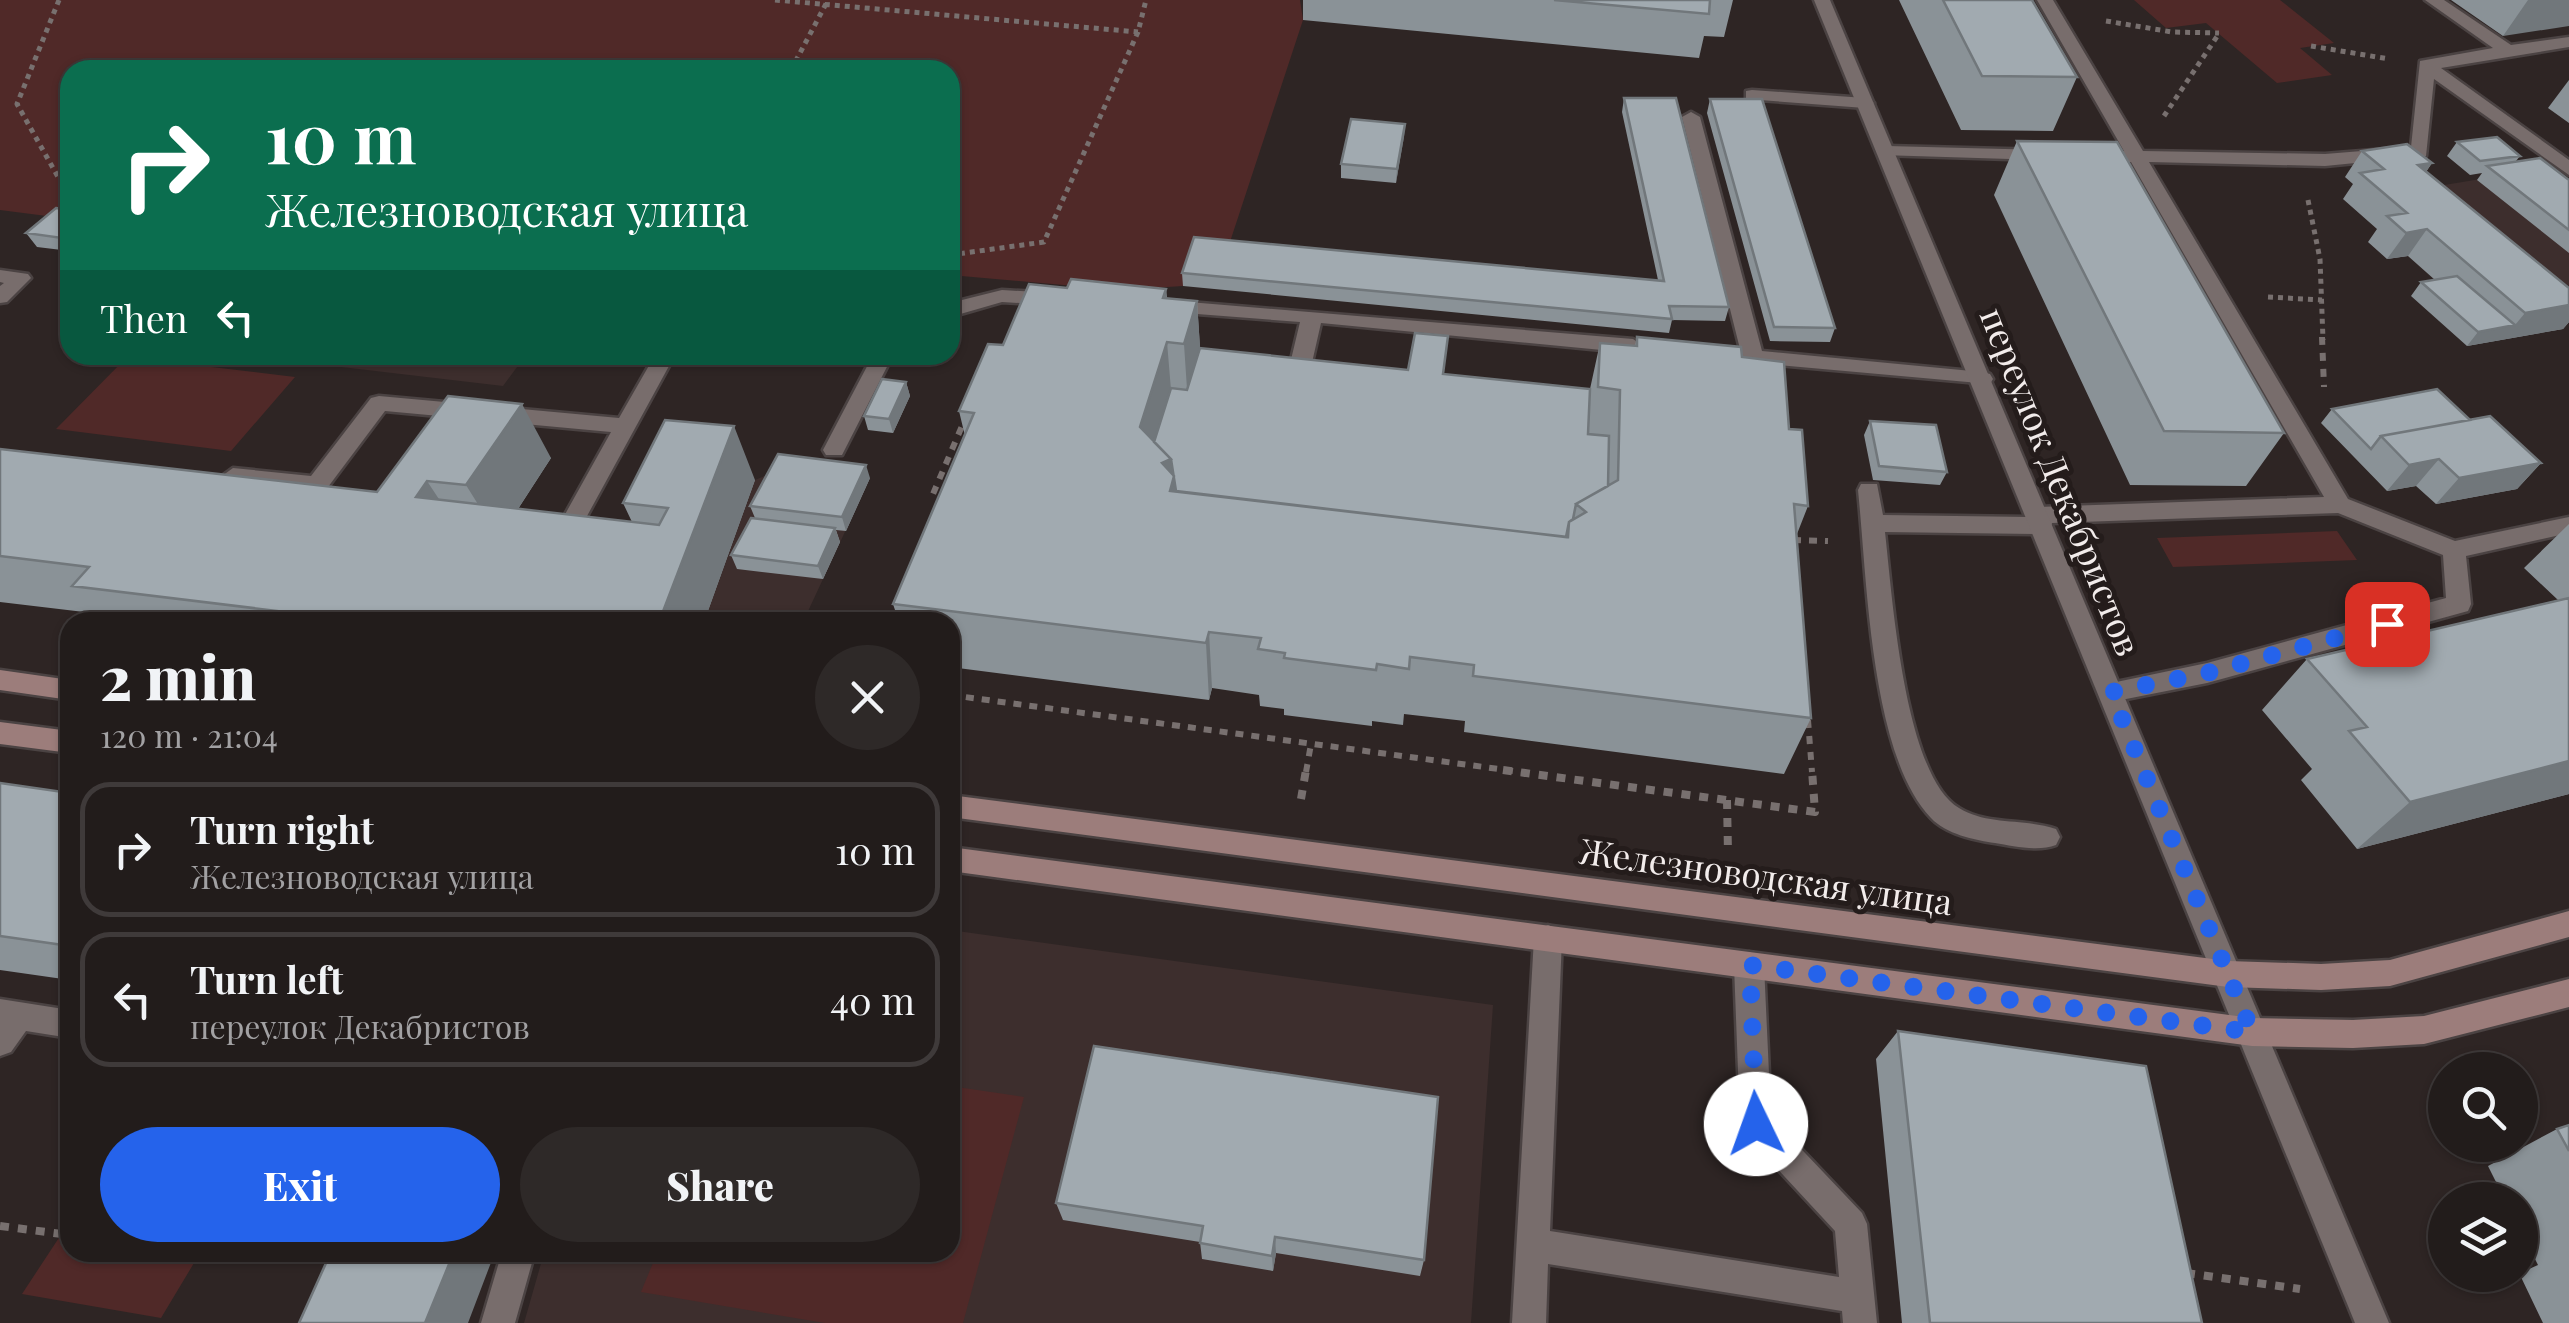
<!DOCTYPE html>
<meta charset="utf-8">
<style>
:root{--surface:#221c1b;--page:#2e2928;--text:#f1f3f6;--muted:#a2a1a3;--line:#3f3a3a;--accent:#2563eb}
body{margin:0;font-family:"Playfair Display",serif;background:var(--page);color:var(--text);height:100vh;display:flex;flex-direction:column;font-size:38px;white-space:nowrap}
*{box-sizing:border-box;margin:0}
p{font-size:32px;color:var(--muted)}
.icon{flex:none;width:55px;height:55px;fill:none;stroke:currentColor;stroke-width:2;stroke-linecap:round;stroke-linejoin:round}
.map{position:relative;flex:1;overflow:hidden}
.drawer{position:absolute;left:60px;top:612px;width:900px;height:650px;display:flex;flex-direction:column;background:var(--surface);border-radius:30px;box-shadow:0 2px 8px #0004,0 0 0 2px var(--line)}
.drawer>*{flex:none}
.hud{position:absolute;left:60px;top:60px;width:900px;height:305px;border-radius:30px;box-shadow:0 2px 8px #0004,0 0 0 2px var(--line);background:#0b6e4f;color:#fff;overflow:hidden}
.buttons{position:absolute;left:2428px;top:1052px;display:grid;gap:20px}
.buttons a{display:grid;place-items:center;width:110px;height:110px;border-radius:50%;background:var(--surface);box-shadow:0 2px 8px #0004,0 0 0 2px var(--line);font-size:50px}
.pin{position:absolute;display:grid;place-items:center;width:85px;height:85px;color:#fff;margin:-42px;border-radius:20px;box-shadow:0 5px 15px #0006}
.me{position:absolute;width:110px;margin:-55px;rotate:357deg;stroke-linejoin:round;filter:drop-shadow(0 0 8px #0008)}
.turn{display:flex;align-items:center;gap:35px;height:210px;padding:0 40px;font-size:45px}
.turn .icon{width:130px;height:130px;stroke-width:2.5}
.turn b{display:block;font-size:70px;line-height:85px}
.then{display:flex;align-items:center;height:95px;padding:0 40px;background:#0003;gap:20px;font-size:38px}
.round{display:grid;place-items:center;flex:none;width:105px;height:105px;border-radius:52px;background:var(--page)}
.headline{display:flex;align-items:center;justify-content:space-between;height:170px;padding:0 40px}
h1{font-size:60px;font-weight:800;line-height:75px}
.action{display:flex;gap:20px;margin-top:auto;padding:20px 40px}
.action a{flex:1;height:115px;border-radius:60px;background:var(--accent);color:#fff;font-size:40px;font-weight:800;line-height:115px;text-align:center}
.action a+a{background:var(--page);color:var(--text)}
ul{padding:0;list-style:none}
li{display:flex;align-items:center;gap:30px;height:135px;margin:0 20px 15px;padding:0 20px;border:5px solid var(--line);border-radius:30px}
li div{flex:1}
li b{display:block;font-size:38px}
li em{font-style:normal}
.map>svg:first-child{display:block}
</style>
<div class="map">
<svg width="2569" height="1323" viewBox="0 0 2569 1323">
<rect width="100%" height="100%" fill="#2e2524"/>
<path fill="#3d2e2d" d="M2390 170 2414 190 2529 171 2569 202V306L2543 311 2563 329 2503 339 2408 256 2387 259 2368 242 2388 238 2343 199 2366 195 2345 177Z
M238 355H526L503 386Z
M783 468 870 478 803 622H704L755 480Z
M950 930 1493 1005 1471 1323H524L544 1253 950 1252Z"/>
<path fill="#502928" d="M0 0H1300L1303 20 1226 254 1183 286 1120 290 950 275V70H70V219L0 210Z
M2134 0H2280L2334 43 2300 48 2332 75 2277 83 2206 23 2166 28Z
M127 357 295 377 231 451 56 429Z
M2337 531 2357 560 2173 567 2157 538Z
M950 1086 1024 1097 963 1323H825L641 1292 657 1253 950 1252Z
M70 1221V1252L200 1253 161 1318 22 1294Z"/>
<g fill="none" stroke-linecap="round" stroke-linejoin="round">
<defs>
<path id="lane" d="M2037 0H2053L2143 151 2325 154 2411 147 2420 61 2493 48 2425 0H2444L2511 45 2569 37V47L2441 68 2569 160V175L2434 79 2426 156 2325 166 2149 162 2348 499 2455 541 2569 517V533L2466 556 2471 604 2468 611 2207 683 2111 702 2102 699 2098 692 2102 685 2207 663 2446 598 2443 555 2338 513 2052 523 2050 532 2042 534 1885 532C1892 593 1904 776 1959 808 1988 826 2024 818 2056 829L2060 837 2056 845C2038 852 2013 846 1995 843 1974 840 1946 834 1931 818 1870 755 1867 576 1858 490L1861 484H1877L1883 515 2028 517 2030 509 2038 507 2324 497 2131 162 2092 161 2083 156 2092 151H2124Z
M1752 90 1865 98 1874 103 1865 108 1746 99V91Z
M1691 112 1700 117 1762 351 1982 372 1990 374 1993 379 1990 384 1701 358 1698 353 1701 348 1740 349 1682 117Z
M1887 146 2042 150 2051 155 2042 160 1881 155 1878 151Z
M0 270 28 274 31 278 7 302 0 303V286L4 283 0 282Z
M1002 290 1055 293 1065 299 1055 305 1002 302 950 317V303Z
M1165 300 1633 339 1643 346 1633 353 1321 323 1306 389 1295 396 1284 389 1300 322 1158 311 1155 306Z
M655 355H675L569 549 561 552 549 543 611 432 385 411 325 491 233 484 222 476 233 468 311 476 371 398 379 396 619 418Z
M873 355H893L842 455H826L823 450Z
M1548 925 1558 929 1562 938 1550 1231 1839 1277 1835 1231 1745 1134 1740 1123 1734 965 1739 956 1749 952 1759 956 1764 965 1771 1117 1862 1213 1867 1224 1877 1323H1843L1842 1311 1548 1264 1546 1323H1512L1534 938 1538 929Z
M0 999 70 1010V1038L26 1031 11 1052 0 1056Z
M502 1252H535L515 1323H481Z"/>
<path id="street" d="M1814 0H1830L2389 1323H2355Z"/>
<path id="secondary" d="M0 670 70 680V700L0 690Z
M0 722 70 731V753L0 744Z
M950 795 2228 961 2321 964 2390 960 2569 911V937L2390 986 2321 990 2228 987 950 817Z
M950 847 2252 1018 2353 1020 2424 1016 2569 979V1007L2424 1044 2353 1048 2252 1046 950 871Z"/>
</defs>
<use href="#lane" stroke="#4b4343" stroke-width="5"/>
<use href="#street" stroke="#4b4343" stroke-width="5"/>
<use href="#secondary" stroke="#4b4343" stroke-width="5"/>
<path stroke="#78706f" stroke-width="5" stroke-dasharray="5 5" stroke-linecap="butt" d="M59 0 17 104 62 184 70 185
M775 0 1138 32
M2106 21 2172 32 2219 33
M2311 46 2389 59
M791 70 828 0
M2164 116 2218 35
M2308 200 2320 259 2323 340
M950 255 1044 242 1138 32 1146 0
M2268 297 2322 300"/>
<path stroke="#78706f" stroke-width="6" stroke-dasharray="8 8" stroke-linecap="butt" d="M2322 337 2324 387
M943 506 933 494 965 419
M1793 540 1828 541
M950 695 1521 772
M950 720 959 696
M1808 720 1812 772
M1306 772 1311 744"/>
<path stroke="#78706f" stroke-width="8" stroke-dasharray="9 9" stroke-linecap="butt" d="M1503 770 1815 812 1812 770
M1301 799 1306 770
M1727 800 1728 853
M0 1226 62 1234
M2186 1273 2300 1289"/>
<use href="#lane" fill="#786d6c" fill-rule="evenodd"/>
<use href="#street" fill="#786d6c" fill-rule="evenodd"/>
<use href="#secondary" fill="#9c7d7b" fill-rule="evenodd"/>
</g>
<path fill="#8a9297" d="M1303 0H1733L1724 37 1704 36 1699 58 1303 20Z
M1899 0H2032L2077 77 2053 131 1961 130Z
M2451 0H2569L2503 36Z
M2569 80V123L2548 108Z
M1624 98 1729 307 1725 321 1672 320 1669 333 1183 286 1182 273 1658 280 1622 112Z
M1710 99 1835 328 1830 342 1770 341 1707 113Z
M1405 124 1396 183 1341 178V164Z
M2017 141 2284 433 2246 486 2130 485 1994 195Z
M2457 142 2520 156 2516 161 2569 180V253L2477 180 2482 173 2470 175 2447 156Z
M2362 151 2432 163 2426 172 2569 288V322L2563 329 2467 346 2411 296 2421 282 2435 280 2408 256 2387 259 2368 242 2377 229 2343 199 2353 184 2345 177Z
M70 210V251L37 247 26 233Z
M1067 288 1166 289 1167 298 1197 301 1200 348 1590 389 1600 343 1635 346 1637 337 1742 357 1789 429 1808 506 1797 534 1811 718 1784 774 1464 732 1465 721 1404 714 1403 725 1372 721V726L1284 715V709L1260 706 1259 695 1212 688 1209 700 950 667V622H899L893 604 965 436 959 411 1003 345Z
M906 382 910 396 893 433 868 430 864 416Z
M448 396 551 458 518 509 632 522 623 503 755 480 704 622H109L101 614 0 602V449L377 492Z
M2332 409 2470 420 2541 463 2517 489 2436 504 2416 486 2387 491 2321 423Z
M1870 421 1947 472 1940 485 1873 480 1864 435Z
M870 478 846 531 836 530 840 542 823 579 737 569 731 555 755 518 750 506Z
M2569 524V794L2357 849 2301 780 2312 769 2262 710 2307 659 2558 600 2524 568Z
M0 783 70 793V980L0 970Z
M1898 1031 2202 1323H1902L1876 1059Z
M2569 1125V1323H2543L2520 1275V1273L2538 1265 2520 1229V1200H2505L2488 1166 2557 1129Z
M1056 1203 1424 1260 1420 1276 1276 1253 1273 1271 1202 1259 1200 1242 1063 1220Z"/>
<path fill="#71777b" d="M2528 0H2569V26L2503 36Z
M1405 124 1404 137 1396 183 1397 169Z
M2432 163 2413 190 2418 165Z
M2427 229 2408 256 2387 259 2406 233Z
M1166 289 1170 342H1167L1172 402 1149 478 1140 427Z
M1197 301 1201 362 1188 404 1184 344Z
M2569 305V322L2563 329 2467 346 2478 332 2515 325 2525 313Z
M906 382 910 396 893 433 889 419Z
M522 404 551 458 499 538 466 485Z
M734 426 755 480 704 622H659Z
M1171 459 1174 476 1179 535 1162 463Z
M2439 459 2416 486 2387 491 2409 465Z
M2541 463 2517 489 2436 504 2459 478Z
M866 465 870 478 846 531 842 517Z
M427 481 462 534 416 497Z
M835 528 840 542 823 579 818 566Z
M1209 632 1212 688 1209 700 1206 643Z
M2569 761V794L2357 849 2410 802Z
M1275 1237 1276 1253 1273 1271 1272 1256Z
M454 1252H495L468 1323H425Z"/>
<path fill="#a1aab0" stroke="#71777b" stroke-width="2.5" d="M1554 0H1710L1709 14Z
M1943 0H2032L2077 77 1982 76Z
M1624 98H1676L1729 307 1669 306 1672 319 1182 273 1194 237 1664 281Z
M1710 99H1762L1835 328 1774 327Z
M1351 119 1405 124 1397 169 1341 164Z
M2497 137 2520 156 2480 161 2457 142Z
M2017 141 2117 142 2284 433 2164 431Z
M2407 144 2432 163 2418 165 2569 288V305L2525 313 2427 229 2406 233 2387 216 2407 213 2360 173 2384 169 2362 151Z
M2540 158 2569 180V230L2487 166Z
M56 208 70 210V237L69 239 26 233Z
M2457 276 2515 325 2478 332 2421 282Z
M1071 279 1166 289 1163 298 1197 301 1184 344 1167 342 1140 427 1171 459 1162 463 1174 476 1170 491 1568 537 1569 522 1586 512 1576 504 1618 480 1620 390 1598 387 1600 343 1637 346V337L1741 347 1742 357 1784 362 1789 429 1802 430 1808 506 1794 504 1811 718 1473 676 1474 665 1410 657 1409 669 1377 664 1376 670 1284 658 1285 653 1258 649 1261 638 1209 632 1206 643 893 604 974 413 959 411 988 344 1003 345 1029 284 1067 288Z
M1415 333 1448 336 1443 374 1590 389 1588 434 1609 436 1608 486 1576 504 1573 519 1569 522 1566 537 1176 491 1171 459 1154 442 1171 388 1187 390 1200 348 1408 370Z
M882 379 906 382 889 419 864 416Z
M2437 389 2470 420 2381 436 2371 449 2332 409Z
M448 396 522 404 466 485 427 481 416 497 659 525 668 508 623 503 665 420 734 426 659 622H368L72 586 89 567 0 556V449L377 492Z
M2490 416 2541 463 2459 478 2439 459 2409 465 2381 436Z
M1870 421 1936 425 1947 472 1879 466Z
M778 454 866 465 842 517 750 506Z
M751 518 835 528 818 566 731 555Z
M2569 598V761L2410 802 2349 731 2367 727 2307 659Z
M0 783 70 793V946L0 936Z
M1898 1031 2146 1066 2202 1323H1930Z
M1094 1046 1438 1097 1424 1260 1275 1237 1272 1256 1200 1243 1203 1226 1056 1203Z
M2569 1125V1151L2557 1129Z
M331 1252H454L425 1323H299Z"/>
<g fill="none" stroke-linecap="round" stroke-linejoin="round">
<path stroke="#2563eb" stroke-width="18" stroke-dasharray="0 32.4" d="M1756 1124 1750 965 2252 1032 2111 692 2207 673 2387 624"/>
</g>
<g text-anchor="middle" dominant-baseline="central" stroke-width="10" stroke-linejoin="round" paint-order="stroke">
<g font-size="35" fill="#f2eceb" stroke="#241c1b">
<text transform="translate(2062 481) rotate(68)">переулок Декабристов</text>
<text transform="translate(1766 875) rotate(8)">Железноводская улица</text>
</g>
</g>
</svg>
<div class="buttons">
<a><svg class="icon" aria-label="search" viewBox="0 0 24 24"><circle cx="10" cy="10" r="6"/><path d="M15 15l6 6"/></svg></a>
<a><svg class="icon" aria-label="layers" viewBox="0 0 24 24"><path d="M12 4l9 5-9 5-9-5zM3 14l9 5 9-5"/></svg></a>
</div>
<div class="pin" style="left:2387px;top:624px;background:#d93025"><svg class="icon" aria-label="arrive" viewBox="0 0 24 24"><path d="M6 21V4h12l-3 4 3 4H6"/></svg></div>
<svg class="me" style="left:1756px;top:1124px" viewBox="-20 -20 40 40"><circle r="19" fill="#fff"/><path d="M0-13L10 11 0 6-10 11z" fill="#2563eb"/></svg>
<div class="hud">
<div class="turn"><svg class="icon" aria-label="right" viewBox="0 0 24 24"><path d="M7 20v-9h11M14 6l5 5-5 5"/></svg><div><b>10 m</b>Железноводская улица</div></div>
<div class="then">Then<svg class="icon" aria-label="left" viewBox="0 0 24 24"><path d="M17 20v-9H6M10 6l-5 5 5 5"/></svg></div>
</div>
<section class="drawer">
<div class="headline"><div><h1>2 min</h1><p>120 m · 21:04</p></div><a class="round"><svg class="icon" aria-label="close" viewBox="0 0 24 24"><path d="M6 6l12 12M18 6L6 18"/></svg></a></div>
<ul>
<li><svg class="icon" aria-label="right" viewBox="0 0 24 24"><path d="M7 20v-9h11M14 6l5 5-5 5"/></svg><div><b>Turn right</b><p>Железноводская улица</p></div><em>10 m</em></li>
<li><svg class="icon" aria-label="left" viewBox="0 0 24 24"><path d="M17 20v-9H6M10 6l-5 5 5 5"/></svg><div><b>Turn left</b><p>переулок Декабристов</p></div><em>40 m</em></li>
</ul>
<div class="action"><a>Exit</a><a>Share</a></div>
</section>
</div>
